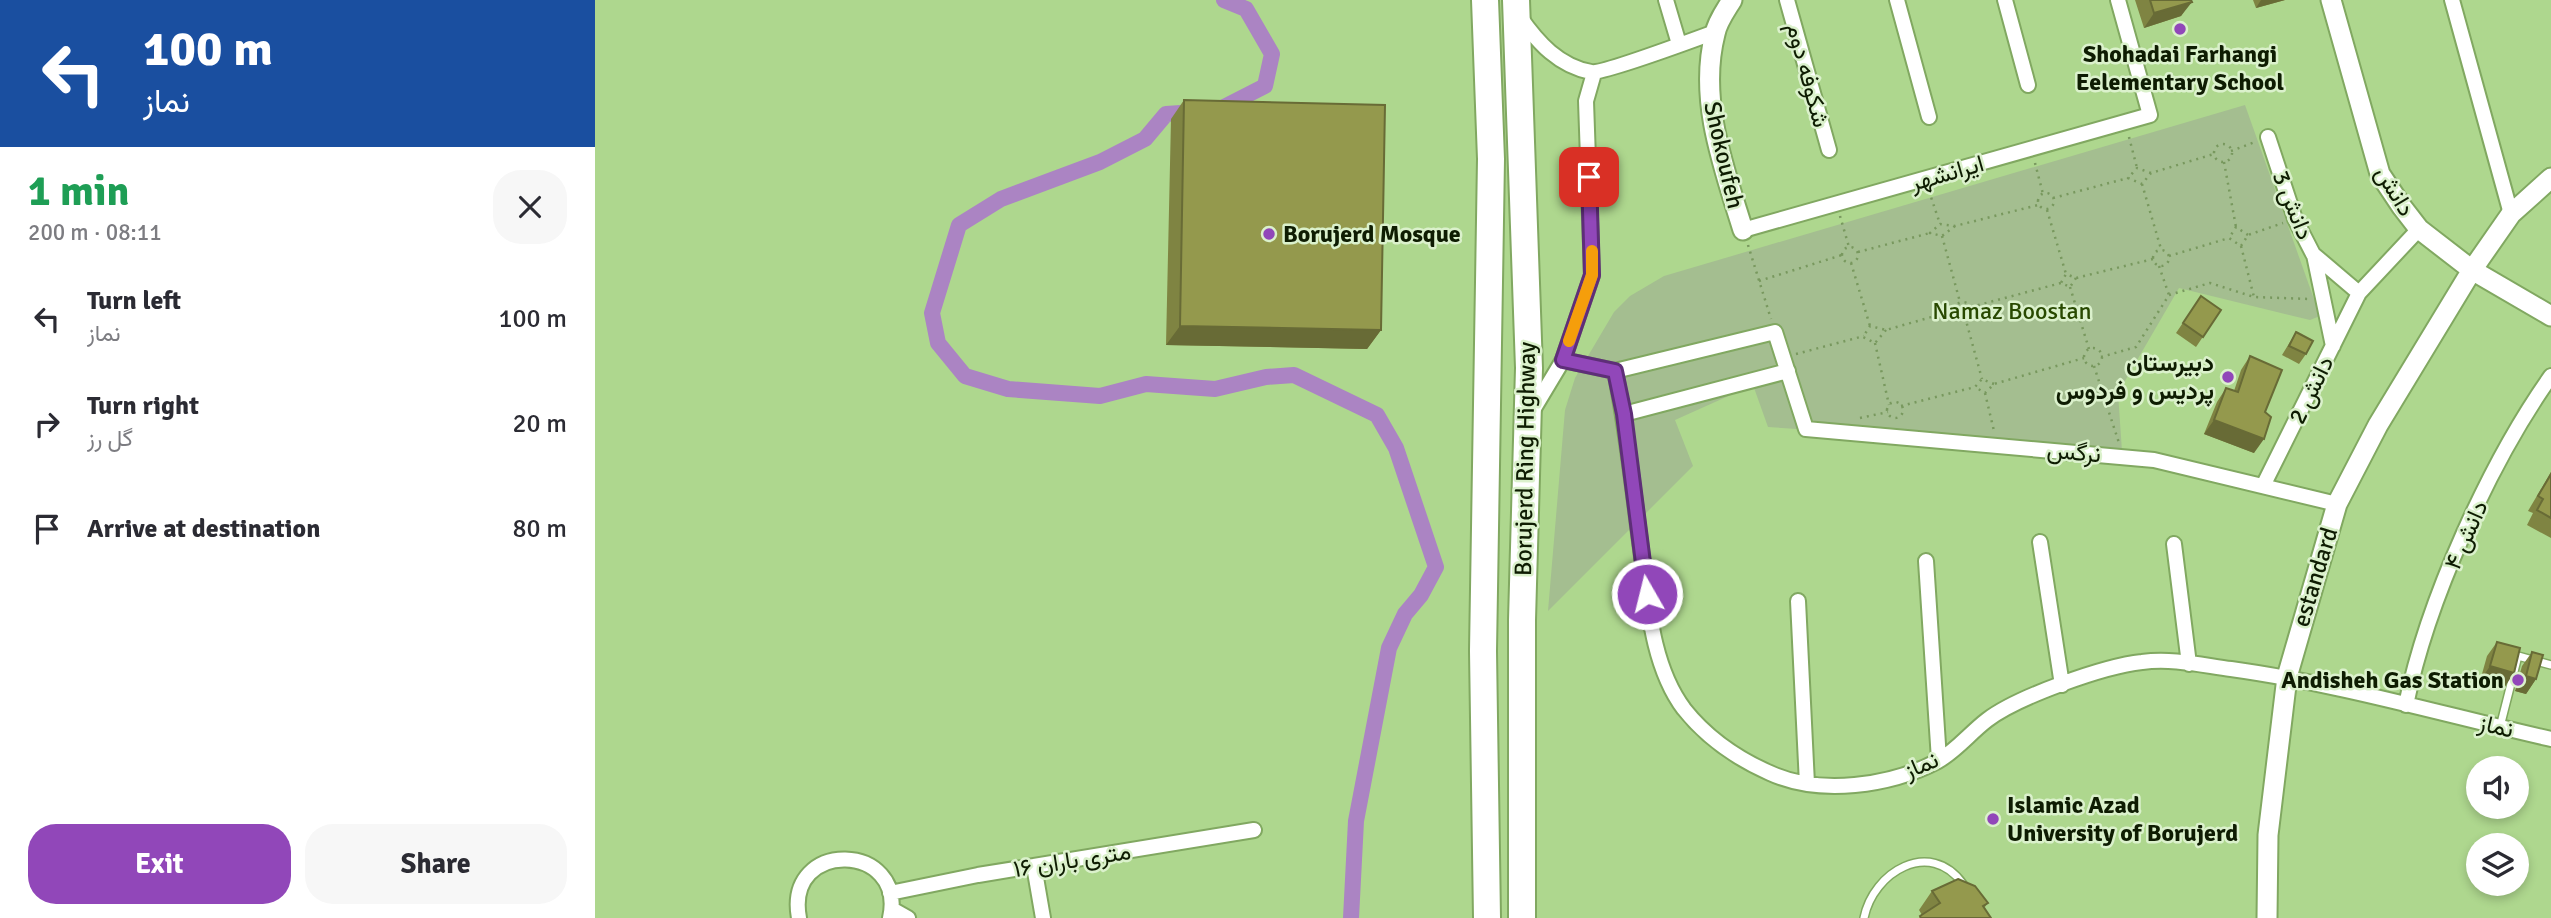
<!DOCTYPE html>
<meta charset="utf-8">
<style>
:root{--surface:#fff;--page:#f7f7f7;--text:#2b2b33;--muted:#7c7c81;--accent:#9147b9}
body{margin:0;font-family:Signika,Vazirmatn,sans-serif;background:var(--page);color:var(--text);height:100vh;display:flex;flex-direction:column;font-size:26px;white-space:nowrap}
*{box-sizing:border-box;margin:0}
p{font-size:23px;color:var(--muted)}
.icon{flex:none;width:38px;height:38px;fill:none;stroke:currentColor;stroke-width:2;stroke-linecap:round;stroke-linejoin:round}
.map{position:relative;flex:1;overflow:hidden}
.details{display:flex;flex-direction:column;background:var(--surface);width:595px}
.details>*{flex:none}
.banner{background:#1a4fa0;color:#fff;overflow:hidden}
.tools{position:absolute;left:1871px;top:756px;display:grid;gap:14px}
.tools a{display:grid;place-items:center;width:63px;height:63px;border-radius:50%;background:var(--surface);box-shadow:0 4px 10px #0003;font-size:35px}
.pin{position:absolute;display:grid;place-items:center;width:60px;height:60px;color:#fff;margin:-30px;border-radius:14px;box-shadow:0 4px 10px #0006}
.me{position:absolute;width:77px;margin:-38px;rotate:352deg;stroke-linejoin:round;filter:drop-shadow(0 0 5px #0008)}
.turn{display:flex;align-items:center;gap:24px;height:147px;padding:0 28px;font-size:32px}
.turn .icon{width:91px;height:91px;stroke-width:2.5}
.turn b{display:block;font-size:49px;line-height:60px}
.round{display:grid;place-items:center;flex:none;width:74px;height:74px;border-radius:28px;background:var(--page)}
.headline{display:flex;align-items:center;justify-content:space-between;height:119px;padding:0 28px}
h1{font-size:42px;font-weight:700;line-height:52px;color:#1e9e55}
.primary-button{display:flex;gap:14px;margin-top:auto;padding:14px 28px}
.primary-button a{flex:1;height:80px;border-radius:28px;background:var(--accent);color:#fff;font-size:28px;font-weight:700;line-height:80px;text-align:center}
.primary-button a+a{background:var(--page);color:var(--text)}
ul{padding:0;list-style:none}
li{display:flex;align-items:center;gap:21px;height:105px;padding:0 28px}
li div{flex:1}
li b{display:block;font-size:26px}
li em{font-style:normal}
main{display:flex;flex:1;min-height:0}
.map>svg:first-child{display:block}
</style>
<main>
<section class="details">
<div class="banner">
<div class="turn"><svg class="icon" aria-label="left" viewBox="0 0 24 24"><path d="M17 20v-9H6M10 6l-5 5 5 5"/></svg><div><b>100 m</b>نماز</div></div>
</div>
<div class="headline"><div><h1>1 min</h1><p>200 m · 08:11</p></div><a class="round"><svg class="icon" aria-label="close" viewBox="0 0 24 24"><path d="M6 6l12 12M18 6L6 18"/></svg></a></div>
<ul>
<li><svg class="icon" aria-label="left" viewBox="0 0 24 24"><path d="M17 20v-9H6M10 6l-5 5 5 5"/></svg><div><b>Turn left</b><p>نماز</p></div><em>100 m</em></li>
<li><svg class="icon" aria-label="right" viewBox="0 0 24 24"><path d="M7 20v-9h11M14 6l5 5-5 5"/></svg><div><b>Turn right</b><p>گل رز</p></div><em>20 m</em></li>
<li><svg class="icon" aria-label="arrive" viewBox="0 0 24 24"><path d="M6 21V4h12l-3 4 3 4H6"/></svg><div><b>Arrive at destination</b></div><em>80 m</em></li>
</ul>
<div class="primary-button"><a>Exit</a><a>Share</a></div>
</section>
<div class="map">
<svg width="1956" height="918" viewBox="0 0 1956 918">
<rect width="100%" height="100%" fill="#aed78e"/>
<path fill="#a4be90" d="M1650 105 1725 316 1715 320 1584 288 1523 393 1527 451 1173 427 1158 385 1080 420 1098 466 953 611 970 410 980 378 1019 312 1035 296 1069 276Z"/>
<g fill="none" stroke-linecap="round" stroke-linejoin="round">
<path stroke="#ab84c3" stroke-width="16" d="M623 110 670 86 677 54 651 9 629 0
M601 112 571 114 550 139 505 162 406 199 364 225 337 313 343 343 370 376 413 389 505 396 551 384 620 389 671 377 699 375 782 415 801 448 841 567 826 595 810 614 794 648 761 821 756 918"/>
<defs>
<path id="lane" d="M1905 727 1923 656 1956 665
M1269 918C1278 872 1335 838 1368 884"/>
<path id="street" d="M1071 0 1084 44
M1192 0 1234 150
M1302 0 1334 117
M1410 0 1433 85
M1857 0 1916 214
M925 17C943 43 964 66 996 72 1007 74 1101 39 1120 32
M1673 137 1700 219 1718 254 1764 293
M1148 230 1555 115 1523 0
M1719 255 1738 346
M968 360 1020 371C1032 430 1038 490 1046 549 1053 601 1056 665 1089 709 1112 738 1141 758 1175 773 1225 796 1295 786 1343 761 1362 750 1375 733 1392 720 1422 697 1509 666 1547 662 1577 658 1606 665 1636 669 1744 684 1850 715 1956 739
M1020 371 1180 332 1211 429 1559 460 1742 504
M938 410 968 360 997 275 991 101 999 73
M1029 414 1193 371
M1668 486 1764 293 1824 229
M1445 542 1467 685
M1579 544 1594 664
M1331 561 1344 760
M1203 601 1212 784
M1811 705C1832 601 1895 462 1956 376
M439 866 448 918
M295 893 383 875 659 830
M297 909 313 918
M204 918C189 838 312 842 295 918"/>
<path id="secondary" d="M1137 0C1131 10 1122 22 1120 34 1103 100 1129 168 1148 230
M1736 0 1785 174 1807 207 1824 229 1877 270 1956 316
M1672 918 1673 835 1692 677 1742 504 1783 425 1877 270 1916 214 1956 178"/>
<path id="highway" d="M890 0 896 159 888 651 892 918
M921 0 934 368 927 620V918"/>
</defs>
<use href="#lane" stroke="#81a861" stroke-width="10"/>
<use href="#street" stroke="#81a861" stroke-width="18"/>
<use href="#secondary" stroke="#81a861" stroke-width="23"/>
<use href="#highway" stroke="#81a861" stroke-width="30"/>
<path stroke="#78985e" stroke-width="2.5" stroke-dasharray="2 5" stroke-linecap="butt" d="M1534 137 1542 168
M1619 153a9 9 0 1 1 18 0a9 9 0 1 1-18 0Z
M1636 151 1660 142
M1629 162 1641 227
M1440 163 1448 194
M1556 173 1542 168 1533 178 1547 184 1556 173 1619 154
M1547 184 1566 249
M1334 191 1345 224
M1443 201a8 8 0 1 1 16 0a8 8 0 1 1-16 0Z
M1458 198 1533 178
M1452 210 1471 274
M1245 216 1254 247
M1360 226 1347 236 1335 233 1345 224 1360 226 1443 205
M1653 235 1641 227 1634 238 1646 246 1653 235 1688 223
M1347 236 1365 302
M1153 245 1176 319
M1646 246 1659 297
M1247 255a8 8 0 1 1 16 0a8 8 0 1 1-16 0Z
M1558 258a8 8 0 1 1 16 0a8 8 0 1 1-16 0Z
M1263 252 1335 233
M1574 256 1634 238
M1256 263 1275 326
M1564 266 1574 295
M1481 278 1475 287 1466 283 1471 274 1481 278 1558 259
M1164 281 1247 255
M1475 287 1494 349
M1360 310a8 8 0 1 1 16 0a8 8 0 1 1-16 0Z
M1376 307 1466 283
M1370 317 1387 379
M1291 330 1280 343 1268 337 1275 326 1291 330 1361 310
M1280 343 1294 405
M1489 357a9 9 0 1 1 18 0a9 9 0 1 1-18 0Z
M1201 354 1269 336
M1506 357 1541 347 1574 295 1615 283 1659 297 1714 299
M1499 366 1524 443
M1399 384 1387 379 1380 387 1390 393 1399 384 1489 358
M1390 393 1399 431
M1292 410a8 8 0 1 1 16 0a8 8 0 1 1-16 0Z
M1306 406 1380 387
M1265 418 1293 412"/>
<use href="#lane" stroke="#fff" stroke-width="7"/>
<use href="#street" stroke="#fff" stroke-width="14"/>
<use href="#secondary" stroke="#fff" stroke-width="19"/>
<use href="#highway" stroke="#fff" stroke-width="26"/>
</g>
<path fill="#7f8442" d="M1540 0H1596L1586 16 1549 28Z
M1658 0H1690L1661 8Z
M589 100 786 330 772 349 571 345 576 119Z
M1606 296 1626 310 1601 347 1581 333Z
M1701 332 1711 354 1704 364 1687 355Z
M1655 356 1670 412 1659 453 1609 434 1622 402 1631 388 1639 391 1646 370Z
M1956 472V538L1932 525 1938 513 1933 511Z
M1902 642 1909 688 1885 681 1892 656Z
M1937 652 1941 679 1931 694 1920 691 1927 666Z
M1337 891 1393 903 1389 908 1396 918H1324L1327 915 1324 910Z"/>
<path fill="#686b36" d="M1666 0H1690L1661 8Z
M1597 2 1586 16 1549 28 1559 13Z
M585 326 786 330 772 349 571 345Z
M1619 420 1669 439 1659 453 1609 434Z
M1895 666 1919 673 1909 688 1885 681Z
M1931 676 1941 679 1931 694 1920 691Z"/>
<path fill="#94994d" stroke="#686b36" stroke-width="2" d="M1555 0H1596L1597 2 1559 13Z
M589 100 790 105 786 330 585 326Z
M1606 296 1626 310 1608 337 1588 323Z
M1701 332 1718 341 1711 354 1694 346Z
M1655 356 1687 370 1670 412 1676 417 1669 439 1619 420 1631 388 1643 392Z
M1956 474V518L1942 510 1948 499 1943 496Z
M1902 642 1925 648 1919 673 1895 666Z
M1937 652 1948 655 1941 679 1931 676Z
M1363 879 1380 886 1393 903 1388 906 1396 918H1326L1325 916 1345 903 1337 891Z"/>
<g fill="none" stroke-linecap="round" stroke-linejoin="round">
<defs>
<path id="route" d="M994 177 997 275 968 360 1020 371 1029 414 1052 594"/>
</defs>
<use href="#route" stroke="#5e2e78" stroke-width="18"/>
<use href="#route" stroke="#9147b9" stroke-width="12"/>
<path stroke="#f59e0b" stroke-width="12" d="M974 341 997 275V251"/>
</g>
<g fill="#9147b9" stroke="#dbf1cc" stroke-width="2.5">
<circle cx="1585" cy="29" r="7"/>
<circle cx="674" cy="234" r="7"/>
<circle cx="1633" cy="377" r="7"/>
<circle cx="1923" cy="680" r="7"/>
<circle cx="1398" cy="819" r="7"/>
</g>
<g text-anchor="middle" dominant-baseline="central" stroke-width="5" stroke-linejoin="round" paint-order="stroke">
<g font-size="24" font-weight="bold" fill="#0e1c02" stroke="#dbf1cc" text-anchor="start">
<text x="1585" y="54" text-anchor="middle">Shohadai Farhangi<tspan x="1585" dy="28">Eelementary School</tspan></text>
<text x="688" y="234">Borujerd Mosque</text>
<text x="1619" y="363" text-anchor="end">دبیرستان<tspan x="1619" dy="28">پردیس و فردوس</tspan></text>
<text x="1909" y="680" text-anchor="end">Andisheh Gas Station</text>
<text x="1412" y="805">Islamic Azad<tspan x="1412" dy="28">University of Borujerd</tspan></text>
</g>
<g font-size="24" fill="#0e1c02" stroke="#dbf1cc">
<text transform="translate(1213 75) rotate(75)">شکوفه دوم</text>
<text transform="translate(1129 155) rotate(77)">Shokoufeh</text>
<text transform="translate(1352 173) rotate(-16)">ایرانشهر</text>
<text transform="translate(1800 191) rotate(59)">دانش</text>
<text transform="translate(1698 205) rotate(68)">دانش 3</text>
<text transform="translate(1716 390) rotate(-64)">دانش 2</text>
<text transform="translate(1479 452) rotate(5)">نرگس</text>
<text transform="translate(930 459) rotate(-89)">Borujerd Ring Highway</text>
<text transform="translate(1871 535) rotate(-66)">دانش ۴</text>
<text transform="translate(1720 577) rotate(-73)">estandard</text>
<text transform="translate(1901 726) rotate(13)">نماز</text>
<text transform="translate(1326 765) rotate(-23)">نماز</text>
<text transform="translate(477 860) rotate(-9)">۱۶ متری باران</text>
</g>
<g font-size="24" fill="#284900" stroke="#dbf1cc">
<text x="1417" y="311">Namaz Boostan</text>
</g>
</g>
</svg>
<div class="tools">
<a><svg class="icon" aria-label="sound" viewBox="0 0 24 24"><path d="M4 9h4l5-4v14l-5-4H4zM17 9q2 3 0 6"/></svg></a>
<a><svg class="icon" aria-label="layers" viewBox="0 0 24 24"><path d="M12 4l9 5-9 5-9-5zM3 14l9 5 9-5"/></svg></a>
</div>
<div class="pin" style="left:994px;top:177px;background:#d93025"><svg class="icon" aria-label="arrive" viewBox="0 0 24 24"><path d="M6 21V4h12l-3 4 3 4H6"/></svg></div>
<svg class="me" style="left:1052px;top:594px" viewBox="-20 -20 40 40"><circle r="17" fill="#9147b9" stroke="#fff" stroke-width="3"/><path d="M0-11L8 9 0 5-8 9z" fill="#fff"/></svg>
</div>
</main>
